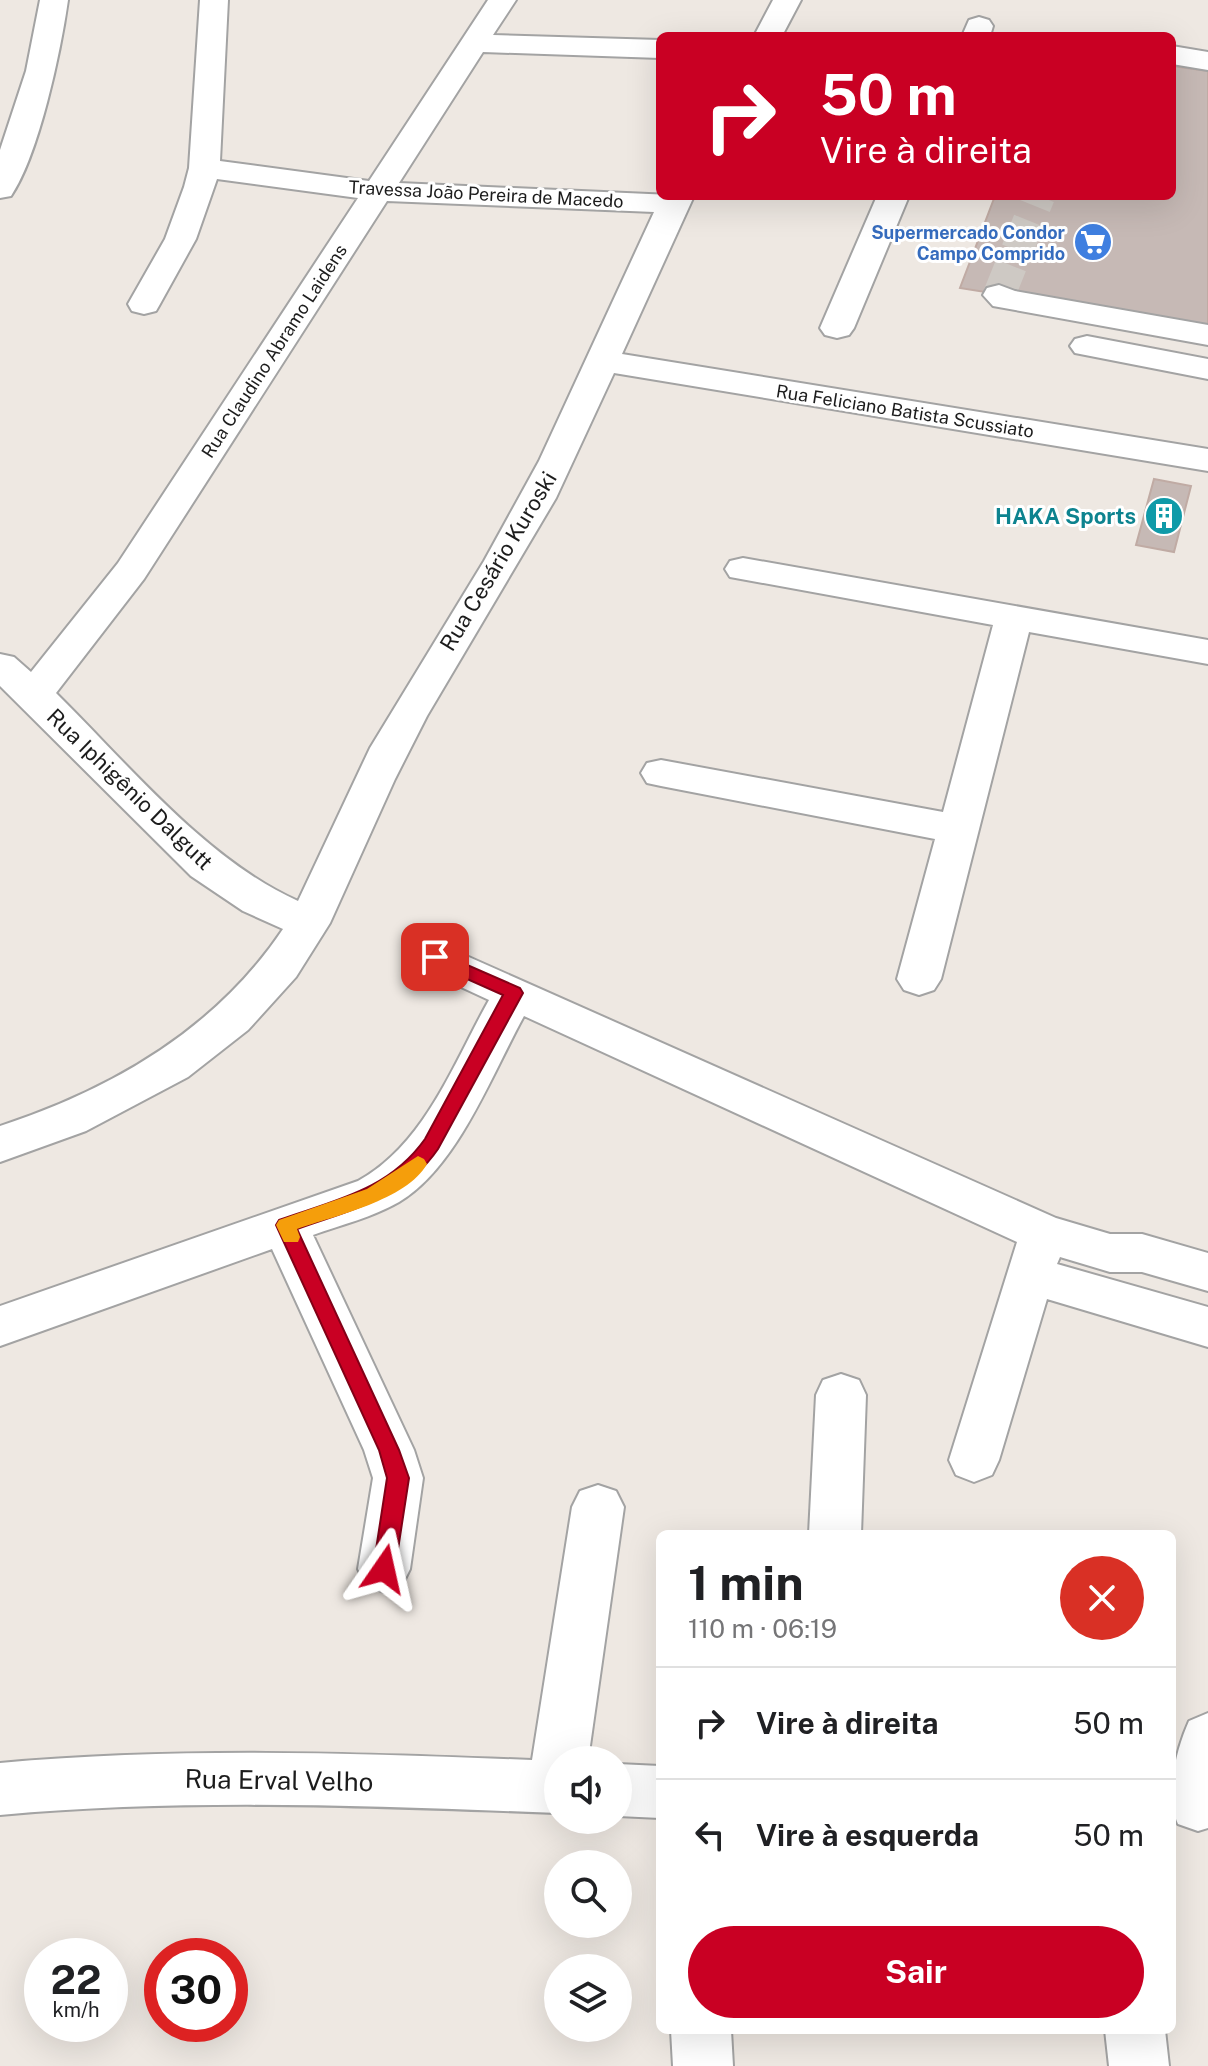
<!DOCTYPE html>
<html lang="pt">
<meta charset="utf-8">
<style>
:root{--surface:#fff;--page:#f6f6f6;--text:#202124;--muted:#757577;--line:#e0e0e0;--accent:#c90023}
body{margin:0;font-family:"Public Sans",sans-serif;background:var(--page);color:var(--text);height:100vh;display:flex;flex-direction:column;font-size:30px;white-space:nowrap}
*{box-sizing:border-box;margin:0}
p{font-size:26px;color:var(--muted)}
.icon{flex:none;width:44px;height:44px;fill:none;stroke:currentColor;stroke-width:2;stroke-linecap:round;stroke-linejoin:round}
.map{position:relative;flex:1;overflow:hidden}
.panel{position:absolute;left:656px;top:1530px;width:520px;height:504px;display:flex;flex-direction:column;background:var(--surface);border-radius:12px;box-shadow:0 8px 32px #0002}
.panel>*{flex:none}
.guide{position:absolute;left:656px;top:32px;width:520px;height:168px;border-radius:12px;box-shadow:0 8px 32px #0002;background:#c90023;color:#fff;overflow:hidden}
.fabs{position:absolute;left:544px;top:1746px;display:grid;gap:16px}
.fabs a{display:grid;place-items:center;width:88px;height:88px;border-radius:50%;background:var(--surface);box-shadow:0 8px 32px #0002;font-size:40px}
.speed{position:absolute;left:24px;top:1938px;display:flex;gap:16px;font-size:40px;font-weight:700;text-align:center}
.speed>*{display:grid;place-content:center;width:104px;height:104px;border-radius:50%;background:var(--surface);box-shadow:0 8px 32px #0002;line-height:1}
.speed small{font-size:20px;font-weight:400}
.speed .limit{border:12px solid #d22;background:#fff;color:#111}
.pin{position:absolute;display:grid;place-items:center;width:68px;height:68px;color:#fff;margin:-34px;border-radius:16px;box-shadow:0 4px 12px #0006}
.me{position:absolute;width:88px;margin:-44px;rotate:11deg;stroke-linejoin:round;filter:drop-shadow(0 0 6px #0008)}
.turn{display:flex;align-items:center;gap:28px;height:168px;padding:0 32px;font-size:36px}
.turn .icon{width:104px;height:104px;stroke-width:2.5}
.turn b{display:block;font-size:56px;line-height:68px}
.round{display:grid;place-items:center;flex:none;width:84px;height:84px;border-radius:42px;background:var(--page)}
.summary{display:flex;align-items:center;justify-content:space-between;height:136px;padding:0 32px}
h1{font-size:48px;font-weight:700;line-height:60px}
.button{display:flex;gap:16px;margin-top:auto;padding:16px 32px}
.button a{flex:1;height:92px;border-radius:48px;background:var(--accent);color:#fff;font-size:32px;font-weight:700;line-height:92px;text-align:center}
ul{padding:0;list-style:none}
li{display:flex;align-items:center;gap:24px;height:112px;padding:0 32px;border-top:2px solid var(--line)}
li div{flex:1}
li b{display:block;font-size:30px}
li em{font-style:normal}
.map>svg:first-child{display:block}
</style>
<div class="map">
<svg width="1208" height="2066" viewBox="0 0 1208 2066">
<rect width="100%" height="100%" fill="#eee8e2"/>
<path fill="#c6b9b5" stroke="#c0aba4" stroke-width="2" d="M1172 66 1208 71V328L960 288 995 196H1172Z
M1154 479 1191 486 1174 552 1136 545Z"/>
<g fill="none" stroke-linecap="round" stroke-linejoin="round">
<path stroke="#cec9c4" stroke-width="32" stroke-dasharray="32 16" stroke-linecap="butt" d="M999 295 1039 196"/>
<defs>
<path id="minor" d="M40 0H68C61 50 39 155 11 196L0 198V150L26 71Z
M200 0H228L220 161 369 181 488 0H516L493 35 660 40V58L483 52 399 183 694 196 622 354 1208 449V471L614 373 556 498 427 716 395 779 330 923 296 977 248 1030 188 1077 86 1131 0 1162V1126C113 1089 216 1029 283 929L243 911 191 876 0 686V654L14 657 31 672 118 563 358 198 217 179 196 239 160 304 156 311 144 314 132 311 128 304 165 239 184 187 189 168ZM387 201 654 212 539 461 484 561 370 748 298 901C206 860 128 764 56 693L144 579Z
M773 0H801L782 36H754Z
M979 17 989 20 993 26 990 36H962L969 20Z
M1172 46 1208 52V70L1172 64Z
M877 196H909L854 328 849 335 837 338 825 335 820 328Z
M999 285 1015 291 1208 325V345L993 306 983 295 987 288Z
M1087 336 1208 359V379L1075 353 1070 346 1075 339Z
M743 558 1208 640V664L1029 632 941 979 934 990 919 995 904 990 897 979 935 839 661 786 647 783 641 773 647 763 661 760 943 812 993 625 730 577 725 569 730 561Z
M435 942 1056 1218 1110 1234H1142L1208 1253V1291L1142 1272H1110L1060 1257 1057 1264 1208 1307V1347L1047 1299 999 1460 992 1475 974 1482 956 1475 949 1460 1017 1242 524 1016C492 1074 457 1168 399 1202 373 1217 341 1225 313 1235L414 1450 423 1478 410 1569 402 1585 384 1592 366 1585 358 1569 373 1478 364 1450 272 1249 0 1346V1306L358 1181C425 1144 453 1064 489 1000L420 968 414 957 420 946Z
M841 1374 859 1380 866 1395 861 1534H809L816 1395 823 1380Z
M598 1485 616 1491 624 1507 588 1760H558V1813C371 1806 186 1798 0 1815V1763C178 1747 354 1753 532 1760L572 1507 580 1491Z
M1208 1713V1828L1198 1831 1178 1824C1165 1794 1176 1750 1189 1721Z
M618 1764 660 1766V1818L618 1816Z
M671 2030H731L733 2066H673Z
M1105 2030H1165L1169 2066H1109Z"/>
</defs>
<use href="#minor" stroke="#a3a3a3" stroke-width="4"/>
<use href="#minor" fill="#fff" fill-rule="evenodd"/>
</g>
<path fill="#c90023" stroke="#830017" stroke-width="2" d="M435 951 520 988 523 993 438 1149C403 1200 352 1209 297 1229L399 1450 409 1478 395 1569 391 1576 384 1579 376 1576 373 1569 387 1478 379 1450 276 1225 279 1220C335 1200 389 1190 425 1139L503 995 429 962 426 957Z"/>
<path fill="#f59e0b" d="M418 1156 424 1159 427 1164C407 1200 334 1216 297 1229L300 1237 298 1242H284L276 1225 279 1220 367 1189Z"/>
<defs>
<symbol id="supermarket-disc" viewBox="-11 -11 22 22"><circle r="9.5" fill="#3f7fe0" stroke="#fff"/><path d="M-6-5.5h2.5l.6 2H6L4.5 2H-2.5L-4.4-4H-6ZM-1.5 3.2a1.3 1.3 0 1 0 .1 0ZM3 3.2a1.3 1.3 0 1 0 .1 0Z" fill="#fff"/></symbol>
<symbol id="building-disc" viewBox="-11 -11 22 22"><circle r="9.5" fill="#0f9aa8" stroke="#fff"/><path d="M-4-6H4V6H1V3H-1V6H-4ZM-2.5-4.3h1.7v1.8h-1.7ZM.8-4.3h1.7v1.8H.8ZM-2.5-1h1.7V.8h-1.7ZM.8-1h1.7V.8H.8Z" fill="#fff"/></symbol>
</defs>
<g fill-rule="evenodd">
<use href="#supermarket-disc" x="1071" y="220" width="44" height="44"/>
<use href="#building-disc" x="1142" y="494" width="44" height="44"/>
</g>
<g text-anchor="middle" dominant-baseline="central" stroke-width="6" stroke-linejoin="round" paint-order="stroke">
<g font-size="18" fill="#1c1c1c" stroke="#fff">
<text transform="translate(486 194) rotate(3)">Travessa João Pereira de Macedo</text>
<text transform="translate(274 351) rotate(-57)">Rua Claudino Abramo Laidens</text>
<text transform="translate(905 411) rotate(9)">Rua Feliciano Batista Scussiato</text>
</g>
<g font-size="18" font-weight="bold" fill="#366cbe" stroke="#fff" text-anchor="end">
<text x="1065" y="232">Supermercado Condor<tspan x="1065" dy="21">Campo Comprido</tspan></text>
</g>
<g font-size="22" font-weight="bold" fill="#0d838f" stroke="#fff" text-anchor="end">
<text x="1136" y="516">HAKA Sports</text>
</g>
<g font-size="22" fill="#1c1c1c" stroke="#fff">
<text transform="translate(498 561) rotate(-59)">Rua Cesário Kuroski</text>
<text transform="translate(130 789) rotate(44)">Rua Iphigênio Dalgutt</text>
</g>
<g font-size="26" fill="#1c1c1c" stroke="#fff">
<text transform="translate(279 1780) rotate(1)">Rua Erval Velho</text>
</g>
</g>
</svg>
<div class="fabs">
<a><svg class="icon" aria-label="sound" viewBox="0 0 24 24"><path d="M4 9h4l5-4v14l-5-4H4zM17 9q2 3 0 6"/></svg></a>
<a><svg class="icon" aria-label="search" viewBox="0 0 24 24"><circle cx="10" cy="10" r="6"/><path d="M15 15l6 6"/></svg></a>
<a><svg class="icon" aria-label="layers" viewBox="0 0 24 24"><path d="M12 4l9 5-9 5-9-5zM3 14l9 5 9-5"/></svg></a>
</div>
<div class="speed"><div>22<small>km/h</small></div><div class="limit">30</div></div>
<div class="pin" style="left:435px;top:957px;background:#d93025"><svg class="icon" aria-label="arrive" viewBox="0 0 24 24"><path d="M6 21V4h12l-3 4 3 4H6"/></svg></div>
<svg class="me" style="left:384px;top:1569px" viewBox="-20 -20 40 40"><path d="M0-17L14 15 0 8-14 15z" fill="#c90023" stroke="#fff" stroke-width="4"/></svg>
<div class="guide">
<div class="turn"><svg class="icon" aria-label="right" viewBox="0 0 24 24"><path d="M7 20v-9h11M14 6l5 5-5 5"/></svg><div><b>50 m</b>Vire à direita</div></div>
</div>
<section class="panel">
<div class="summary"><div><h1>1 min</h1><p>110 m · 06:19</p></div><a class="round" style="background:#d93025;color:#fff"><svg class="icon" aria-label="close" viewBox="0 0 24 24"><path d="M6 6l12 12M18 6L6 18"/></svg></a></div>
<ul>
<li><svg class="icon" aria-label="right" viewBox="0 0 24 24"><path d="M7 20v-9h11M14 6l5 5-5 5"/></svg><div><b>Vire à direita</b></div><em>50 m</em></li>
<li><svg class="icon" aria-label="left" viewBox="0 0 24 24"><path d="M17 20v-9H6M10 6l-5 5 5 5"/></svg><div><b>Vire à esquerda</b></div><em>50 m</em></li>
</ul>
<div class="button"><a>Sair</a></div>
</section>
</div>
